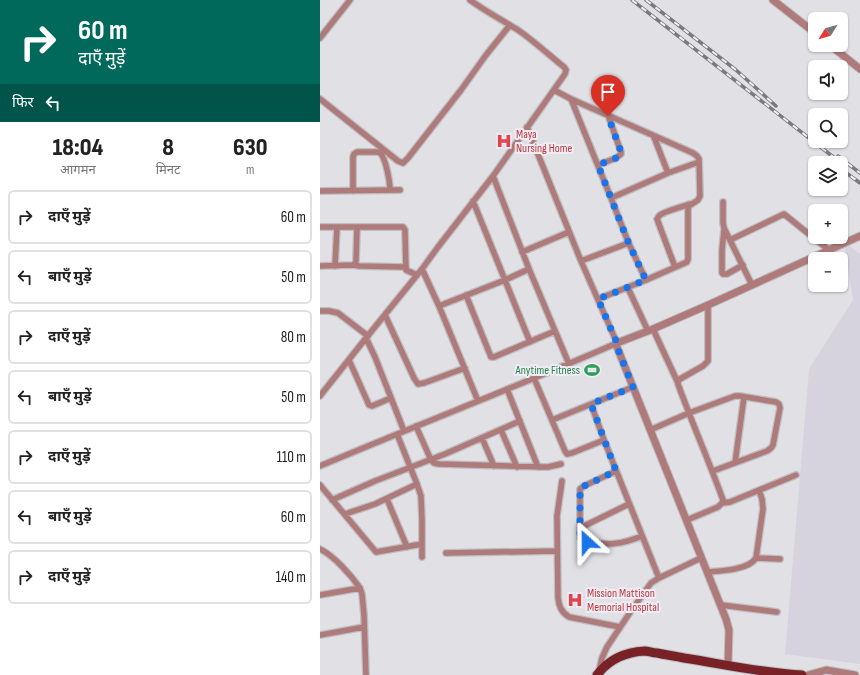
<!DOCTYPE html>
<html lang="hi">
<meta charset="utf-8">
<style>
:root{--surface:#fff;--page:#f6f6f6;--text:#222;--muted:#767676;--line:#e0e0e0}
body{margin:0;font-family:"Sofia Sans Condensed","Noto Sans Devanagari",sans-serif;background:var(--page);color:var(--text);height:100vh;display:flex;flex-direction:column;font-size:15px;white-space:nowrap}
*{box-sizing:border-box;margin:0}
p{font-size:13px;color:var(--muted)}
.icon{flex:none;width:22px;height:22px;fill:none;stroke:currentColor;stroke-width:2;stroke-linecap:round;stroke-linejoin:round}
.map{position:relative;flex:1;overflow:hidden}
.sheet{display:flex;flex-direction:column;background:var(--surface);width:320px}
.sheet>*{flex:none}
.hud{background:#00695c;color:#fff;overflow:hidden}
.needle{width:26px;rotate:233deg}
.controls{position:absolute;left:488px;top:12px;display:grid;gap:8px}
.controls a{display:grid;place-items:center;width:40px;height:40px;border-radius:6px;background:var(--surface);box-shadow:0 1px 3px #0004;font-size:20px}
.pin{position:absolute;display:grid;place-items:center;width:34px;height:34px;color:#fff;margin:-41px -17px;border-radius:50% 50% 50% 0;rotate:-45deg;box-shadow:0 0 4px #0007}
.pin .icon{rotate:45deg}
.me{position:absolute;width:44px;margin:-22px;rotate:336deg;stroke-linejoin:round;filter:drop-shadow(0 0 3px #0008)}
.turn{display:flex;align-items:center;gap:14px;height:84px;padding:0 12px;font-size:18px}
.turn .icon{width:52px;height:52px;stroke-width:2.5}
.turn b{display:block;font-size:28px;line-height:34px}
.then{display:flex;align-items:center;height:38px;padding:0 12px;background:#0003;gap:8px;font-size:15px}
.eta{display:flex;justify-content:space-evenly;align-items:center;height:68px;text-align:center}
.eta b{font-size:24px;font-weight:800;line-height:28px}
ul{padding:0;list-style:none}
li{display:flex;align-items:center;gap:12px;height:54px;margin:0 8px 6px;padding:0 4px;border:2px solid var(--line);border-radius:6px}
li div{flex:1}
li b{display:block;font-size:15px}
li em{font-style:normal}
main{display:flex;flex:1;min-height:0}
.map>svg:first-child{display:block}
</style>
<main>
<section class="sheet">
<div class="hud">
<div class="turn"><svg class="icon" aria-label="right" viewBox="0 0 24 24"><path d="M7 20v-9h11M14 6l5 5-5 5"/></svg><div><b>60 m</b>दाएँ मुड़ें</div></div>
<div class="then">फिर<svg class="icon" aria-label="left" viewBox="0 0 24 24"><path d="M17 20v-9H6M10 6l-5 5 5 5"/></svg></div>
</div>
<div class="eta">
<div><b>18:04</b><p>आगमन</p></div>
<div><b>8</b><p>मिनट</p></div>
<div><b>630</b><p>m</p></div>
</div>
<ul>
<li><svg class="icon" aria-label="right" viewBox="0 0 24 24"><path d="M7 20v-9h11M14 6l5 5-5 5"/></svg><div><b>दाएँ मुड़ें</b></div><em>60 m</em></li>
<li><svg class="icon" aria-label="left" viewBox="0 0 24 24"><path d="M17 20v-9H6M10 6l-5 5 5 5"/></svg><div><b>बाएँ मुड़ें</b></div><em>50 m</em></li>
<li><svg class="icon" aria-label="right" viewBox="0 0 24 24"><path d="M7 20v-9h11M14 6l5 5-5 5"/></svg><div><b>दाएँ मुड़ें</b></div><em>80 m</em></li>
<li><svg class="icon" aria-label="left" viewBox="0 0 24 24"><path d="M17 20v-9H6M10 6l-5 5 5 5"/></svg><div><b>बाएँ मुड़ें</b></div><em>50 m</em></li>
<li><svg class="icon" aria-label="right" viewBox="0 0 24 24"><path d="M7 20v-9h11M14 6l5 5-5 5"/></svg><div><b>दाएँ मुड़ें</b></div><em>110 m</em></li>
<li><svg class="icon" aria-label="left" viewBox="0 0 24 24"><path d="M17 20v-9H6M10 6l-5 5 5 5"/></svg><div><b>बाएँ मुड़ें</b></div><em>60 m</em></li>
<li><svg class="icon" aria-label="right" viewBox="0 0 24 24"><path d="M7 20v-9h11M14 6l5 5-5 5"/></svg><div><b>दाएँ मुड़ें</b></div><em>140 m</em></li>
</ul>
</section>
<div class="map">
<svg width="540" height="675" viewBox="0 0 540 675">
<rect width="100%" height="100%" fill="#e1e0e5"/>
<path fill="#d6d3df" d="M524 242 540 254V664L465 654 489 369 533 300Z"/>
<g fill="none" stroke-linecap="round" stroke-linejoin="round">
<defs>
<path id="minor" d="M0 38 30 0
M234 90 251 99 373 153 377 156 379 159 380 196 378 200 369 206 368 208V259L367 262 326 280 309 244H306L261 261
M0 99 78 161 83 163 88 158 141 90 166 55 190 25
M251 99 291 198 309 244
M334 137 348 173
M278 165 296 158 301 154V152L288 115
M173 176 209 269 249 364
M0 191 80 190
M33 191V157L34 154 37 152H57C58 152 59 152 60 153 66 158 70 183 70 190
M291 198 348 173 379 162
M153 201 210 342
M403 202V223L404 228 432 285
M0 227H83L85 230 86 270 97 275
M404 230 402 250V273L403 274H407L423 265
M410 240 464 214 485 231 509 250
M202 252 249 232
M34 265 39 266 85 267
M0 266 34 265 36 261 37 228
M15 266 17 227
M355 267 337 219C338 218 338 217 339 216 342 212 365 206 370 204
M102 269 119 306 158 401
M308 288 328 331
M146 295 171 357H174L235 331
M278 299 326 280
M119 306 185 280 209 269
M0 311H9L18 313 48 336
M65 315 94 378 98 384 104 383 145 368
M333 329 358 383
M46 338 55 357 84 431
M29 360 49 405 52 406 71 398
M214 378 245 451 247 454 252 453 284 440
M187 389 218 467
M0 396 46 338 102 269 118 247 173 176 245 74 246 70 244 67C229 55 214 41 198 30 182 20 165 11 150 0
M271 404 284 440 339 578
M232 420 313 387
M96 426 111 460 114 463 119 464 228 467 241 464
M181 430 197 467
M330 430 369 413 415 396H420L456 402 459 404 460 408 453 445 451 448 447 451 393 471
M77 434 97 484 101 496 102 520V557
M162 438 174 466
M415 463 424 397
M0 466C99 424 199 386 297 343L261 261 207 127
M296 471 264 486 260 489V538L263 541 267 542C290 545 300 545 322 536
M242 481 237 516 238 598C239 606 241 612 249 617L300 627
M0 485 56 552 102 544
M67 499 87 547
M12 500 55 481 125 454 200 421
M402 503 410 502 476 475
M25 514 55 504 97 484
M367 520 398 507 402 503 403 500C389 461 372 423 358 384V381L360 379 383 366 388 361V305
M260 528 309 504
M0 549C14 556 31 575 40 588L42 594 44 615 46 675
M126 553 237 551
M436 558 460 559
M387 572C400 571 429 570 436 558L443 509 442 499 439 490
M0 595 40 588
M401 605 457 612
M0 635 44 627
M279 671 282 658 287 647 311 611 331 583 339 578 381 558"/>
<path id="tertiary" d="M453 0 495 33
M510 45 540 69
M408 665 409 630 406 619 297 347V343L333 329 388 305 540 236
M488 675 506 670 535 675"/>
<path id="primary" d="M277 675C289 659 305 652 325 651 328 651 333 653 337 653 346 655 355 656 364 658 403 664 442 673 482 675"/>
</defs>
<use href="#minor" stroke="#bebdc2" stroke-width="8"/>
<use href="#tertiary" stroke="#bebdc2" stroke-width="9"/>
<use href="#primary" stroke="#bebdc2" stroke-width="11"/>
<use href="#minor" stroke="#ae7b7a" stroke-width="5.5"/>
<use href="#tertiary" stroke="#ae7b7a" stroke-width="7"/>
<use href="#primary" stroke="#782227" stroke-width="9"/>
<defs>
<path id="rail" d="M312 0 521 163
M326 0 416 70 456 106
M518 156 540 173
M521 169 540 183"/>
</defs>
<use href="#rail" stroke="#7a797d" stroke-width="3.5"/>
<use href="#rail" stroke="#efedf3" stroke-width="2" stroke-dasharray="6" stroke-linecap="butt"/>
</g>
<g fill="none" stroke-linecap="round" stroke-linejoin="round">
<path stroke="#1a73e8" stroke-width="7" stroke-dasharray="0 12.6" d="M267 542 262 540 260 535V489L264 486 296 471 271 404 313 387 297 347V343L278 299 326 280 309 244 278 165 296 158 301 154V152L288 116"/>
</g>
<defs>
<symbol id="hospital-bare" viewBox="-9 -9 18 18"><path d="M-5-5h3v3.5h4V-5h3V5h-3V1.5h-4V5h-3Z" fill="#e0444e" stroke="#efedf3" stroke-width="2.5" paint-order="stroke"/></symbol>
<symbol id="stadium-bare" viewBox="-9 -9 18 18"><path d="M0-5a6.5 5 0 1 0 0 10a6.5 5 0 1 0 0-10ZM-3.5-1.8h7v3.6h-7Z" fill="#2e9e5b" stroke="#efedf3" stroke-width="2.5" paint-order="stroke"/></symbol>
</defs>
<g fill-rule="evenodd">
<use href="#hospital-bare" x="173" y="130" width="22" height="22"/>
<use href="#stadium-bare" x="261" y="359" width="22" height="22"/>
<use href="#hospital-bare" x="244" y="589" width="22" height="22"/>
</g>
<g text-anchor="middle" dominant-baseline="central" stroke-width="4" stroke-linejoin="round" paint-order="stroke">
<g font-size="12" fill="#be3a42" stroke="#efedf3" text-anchor="start">
<text x="196" y="134">Maya<tspan x="196" dy="14">Nursing Home</tspan></text>
<text x="267" y="593">Mission Mattison<tspan x="267" dy="14">Memorial Hospital</tspan></text>
</g>
<g font-size="12" fill="#27864d" stroke="#efedf3" text-anchor="end">
<text x="260" y="370">Anytime Fitness</text>
</g>
</g>
</svg>
<div class="controls">
<a><svg class="needle" viewBox="-14 -14 28 28"><path d="M0-13l5 13h-10z" fill="#e53935"/><path d="M0 13l5-13h-10z" fill="#767676"/></svg></a>
<a><svg class="icon" aria-label="sound" viewBox="0 0 24 24"><path d="M4 9h4l5-4v14l-5-4H4zM17 9q2 3 0 6"/></svg></a>
<a><svg class="icon" aria-label="search" viewBox="0 0 24 24"><circle cx="10" cy="10" r="6"/><path d="M15 15l6 6"/></svg></a>
<a><svg class="icon" aria-label="layers" viewBox="0 0 24 24"><path d="M12 4l9 5-9 5-9-5zM3 14l9 5 9-5"/></svg></a>
<a>+</a>
<a>−</a>
</div>
<div class="pin" style="left:288px;top:116px;background:#d93025"><svg class="icon" aria-label="arrive" viewBox="0 0 24 24"><path d="M6 21V4h12l-3 4 3 4H6"/></svg></div>
<svg class="me" style="left:267px;top:542px" viewBox="-20 -20 40 40"><path d="M0-17L14 15 0 8-14 15z" fill="#1a73e8" stroke="#fff" stroke-width="4"/></svg>
</div>
</main>
